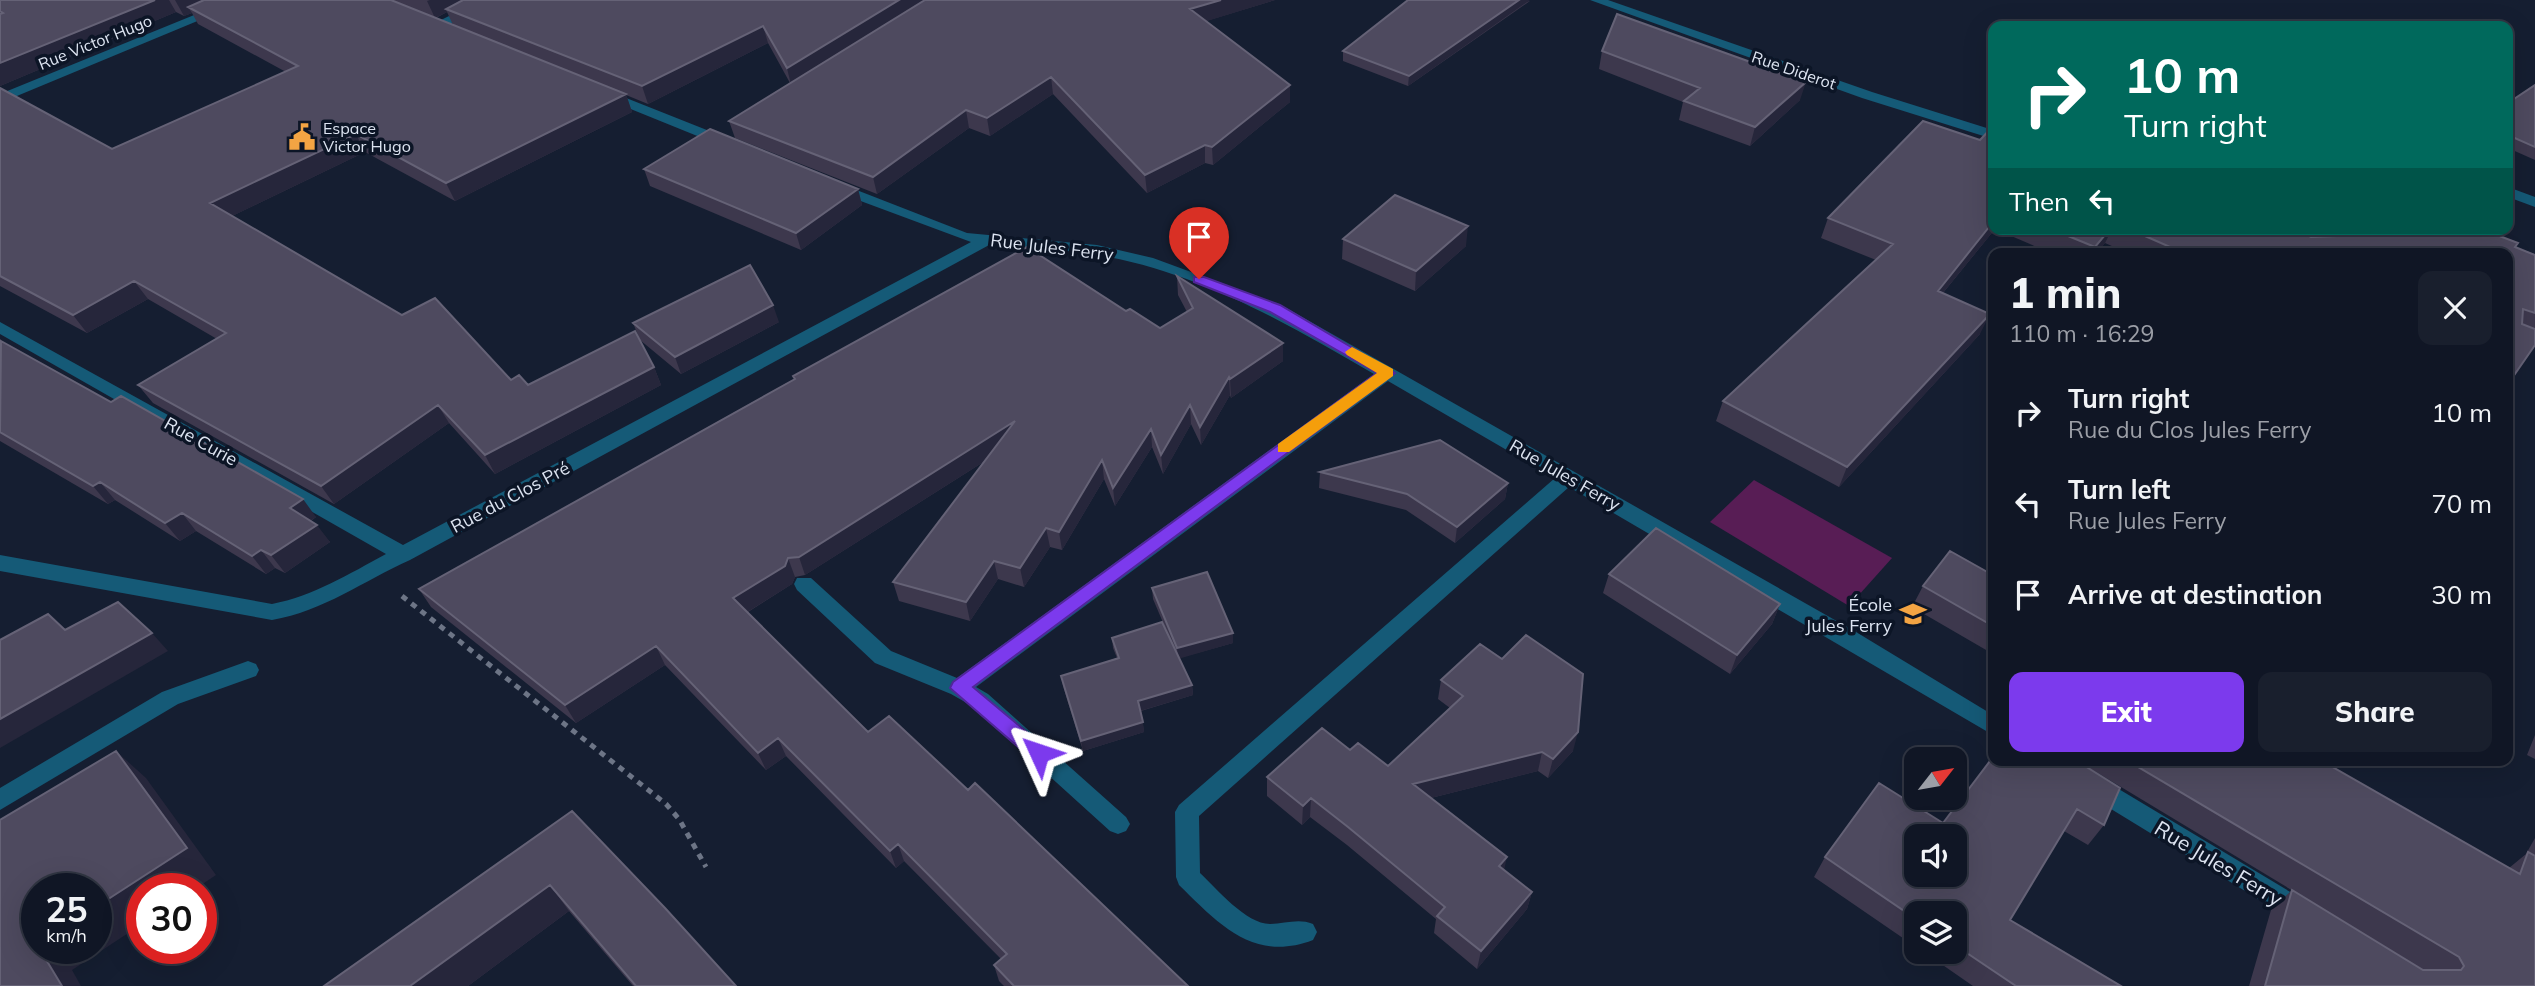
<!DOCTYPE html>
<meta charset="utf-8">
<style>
:root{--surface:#101625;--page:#191f2d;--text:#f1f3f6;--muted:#9c9fa7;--line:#303542;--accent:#7c3aed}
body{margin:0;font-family:Mulish,sans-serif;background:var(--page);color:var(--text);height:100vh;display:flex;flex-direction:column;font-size:26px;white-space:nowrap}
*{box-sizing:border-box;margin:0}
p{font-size:23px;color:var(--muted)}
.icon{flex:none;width:38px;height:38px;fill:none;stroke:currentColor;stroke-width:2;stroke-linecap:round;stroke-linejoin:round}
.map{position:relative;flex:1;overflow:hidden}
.details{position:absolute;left:1988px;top:248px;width:525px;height:518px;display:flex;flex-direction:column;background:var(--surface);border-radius:14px;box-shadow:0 7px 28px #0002,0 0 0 2px var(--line)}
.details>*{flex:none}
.hud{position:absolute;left:1988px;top:21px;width:525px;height:214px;border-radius:14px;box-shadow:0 7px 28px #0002,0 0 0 2px var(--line);background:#00695c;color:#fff;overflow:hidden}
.needle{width:46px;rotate:59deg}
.buttons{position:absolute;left:1904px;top:747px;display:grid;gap:14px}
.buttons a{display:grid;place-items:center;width:63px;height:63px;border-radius:14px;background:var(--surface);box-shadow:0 7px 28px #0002,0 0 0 2px var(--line);font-size:35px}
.speed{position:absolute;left:21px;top:873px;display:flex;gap:14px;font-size:35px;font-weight:700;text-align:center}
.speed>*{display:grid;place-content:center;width:91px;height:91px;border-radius:50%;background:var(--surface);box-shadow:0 7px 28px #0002,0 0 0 2px var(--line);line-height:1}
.speed small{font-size:18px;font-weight:400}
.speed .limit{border:10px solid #d22;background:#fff;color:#111}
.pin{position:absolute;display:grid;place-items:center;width:60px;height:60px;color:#fff;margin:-72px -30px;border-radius:50% 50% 50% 0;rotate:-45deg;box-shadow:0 0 7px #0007}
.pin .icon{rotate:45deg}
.me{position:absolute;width:77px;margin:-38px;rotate:312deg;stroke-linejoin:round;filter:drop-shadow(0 0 5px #0008)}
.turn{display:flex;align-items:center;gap:24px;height:147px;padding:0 21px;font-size:32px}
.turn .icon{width:91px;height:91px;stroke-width:2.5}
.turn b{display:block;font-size:49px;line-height:60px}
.then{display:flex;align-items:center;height:66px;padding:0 21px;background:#0003;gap:14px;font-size:26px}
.round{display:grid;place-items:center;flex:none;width:74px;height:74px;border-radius:14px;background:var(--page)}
.overview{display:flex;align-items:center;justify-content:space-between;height:119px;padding:0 21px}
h1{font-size:42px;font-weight:800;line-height:52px}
.action{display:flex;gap:14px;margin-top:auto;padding:14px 21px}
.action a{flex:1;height:80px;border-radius:14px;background:var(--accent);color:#fff;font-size:28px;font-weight:800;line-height:80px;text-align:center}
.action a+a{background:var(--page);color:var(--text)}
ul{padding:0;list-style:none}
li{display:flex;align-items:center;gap:21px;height:91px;padding:0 21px}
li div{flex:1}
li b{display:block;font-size:26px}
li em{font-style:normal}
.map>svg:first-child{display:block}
</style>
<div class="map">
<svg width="2535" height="986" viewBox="0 0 2535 986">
<rect width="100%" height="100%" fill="#151e31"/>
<path fill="#581d55" d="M1754 480 1892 558 1849 606 1710 522Z"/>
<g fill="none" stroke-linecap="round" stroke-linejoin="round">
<path stroke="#6d7586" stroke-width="5" stroke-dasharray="6 6" stroke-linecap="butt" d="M402 596 666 804 679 819 706 867"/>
<path fill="#155a77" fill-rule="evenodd" d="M248 661 256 664 259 670 256 676 178 704 0 810V788L162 692Z"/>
<path fill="#155a77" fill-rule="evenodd" d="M231 0H248L0 103V94Z
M481 0H497L441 29 429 26Z
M1590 0H1608L1872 92 1993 130V139L1862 98Z
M606 90 732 140 734 143 727 147 722 146 601 97V91Z
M836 182 967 233 1097 245 1153 258 1281 305 1856 632 1993 715V735L1569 487 1199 816 1200 873C1216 888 1246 924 1270 924 1285 924 1298 918 1313 924L1317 932 1313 940C1253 963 1218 923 1179 885L1176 877 1175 812 1179 805 1555 478 1388 381 976 687 988 694 1126 817 1130 824 1126 831 1118 834 1110 831 972 706 951 694 875 663 797 590 794 584 797 578H811L891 651 957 678 1374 374C1288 324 1197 271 1097 255 1062 249 1026 248 991 244L410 560C363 581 324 611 272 620L0 571V555L272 604C313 596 349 574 386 554L0 334V322L403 545 971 242 831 190V184Z
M2508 187 2535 197V207L2508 197Z
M2041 761H2072L2312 905 2315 913 2312 921 2303 925 2294 921 2044 768Z"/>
</g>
<path fill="#3d384d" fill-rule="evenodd" d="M0 0H1275L1206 21 1290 102 1213 165 1205 163 1147 193 1053 94 990 136 969 128 877 194 735 138 729 121 790 83 768 43 648 104 626 95 632 112 455 201 365 152 232 216 511 380 528 385 654 367 661 385 495 474 449 423 334 504 153 403 138 385 217 339 148 299 87 333 0 286V88L112 149 286 72 198 24 192 13 184 16 176 12 0 86ZM447 12 453 25 436 18Z
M1530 1 1408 86 1343 61V51Z
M1602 51 1800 100 1750 146 1679 120 1683 102 1599 69Z
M2535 85V160L2508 148V103Z
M644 169 858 189 862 205 801 250 650 186Z
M1828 218 1993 229H2481L2515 247 2535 254V345L2508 384V254H2130L2105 243 2096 254H2053L1995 229 1943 293 1980 334 1839 487 1716 421 1723 401 1876 260 1821 238Z
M1343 239 1466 246 1415 291 1342 259Z
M1177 276 1283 361 1231 398 1230 395 1201 445 1191 424 1163 474 1152 447 1115 506 1104 479 1062 550 1050 547 1024 587 998 579 970 621 899 601 893 582 985 461 805 575 795 577 792 584 748 612 868 732 968 790 1188 986H1004L999 981 994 965 1001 959 904 861 896 868 786 756 766 770 665 665 576 723 431 607 419 589 794 379 793 376 1126 311 1160 328 1187 312 1178 295Z
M779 322 681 374 640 340 633 323Z
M0 342 316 517 311 521 330 542 285 573 275 568 266 574 196 531 180 541 115 500 108 504 0 441Z
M1320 472 1508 483 1505 499 1455 543 1406 510 1319 488Z
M1993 572V654L1912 607 1923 586 1991 574Z
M1609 574 1780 604 1772 624 1730 674 1603 593Z
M1152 588 1233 633V643L1179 658 1192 685 1193 695 1141 711 1144 732 1083 751 1063 686 1061 676 1117 658 1113 648 1112 638 1170 639 1153 599Z
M1441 680 1573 751 1548 778 1538 771 1431 798 1504 870 1532 892 1527 909 1477 969 1434 933 1436 919 1347 845 1310 817 1302 825 1267 796V777L1350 750 1388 766 1450 708 1438 699Z
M2535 735V759L2527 755Z
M1993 757 2104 825 2088 845 2064 831 2010 920 2121 986H1973L1924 952H1955V914H1916V947L1814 877 1825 857 1943 823Z
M2078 761H2322L2509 868 2526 854 2535 838V986H2249L2271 910 2292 890 2424 970Z
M572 811 736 986H633L569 911 468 986H324Z"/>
<path fill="#26263b" d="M155 0H169L176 12 0 86V63Z
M175 0H224L188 7 192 13 184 16Z
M430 0H475L446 9 447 12 435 18 427 1Z
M899 0H930L791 85 787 68Z
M1221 0H1275L1191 26 1190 9Z
M1519 0H1530L1408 86 1409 76Z
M763 26 768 43 648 104 642 86Z
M1051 77 1053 94 990 136 987 118Z
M1806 82 1800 100 1750 146 1755 127Z
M1290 85V102L1213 165 1212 147Z
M626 94 632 112 455 201 446 183Z
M966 110 969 128 877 194 873 177Z
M356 134 365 152 222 221 210 203Z
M1205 145V163L1147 193 1145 175Z
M858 189 862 205 801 250 796 233Z
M1993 222V229H1995L1929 310 1938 291Z
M1468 226 1466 246 1415 291 1416 271Z
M2110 229H2112L2105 243 2096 254H2091L2095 247Z
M134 281 148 299 87 333 73 315Z
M773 305 779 322 681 374 675 357Z
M1990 314 1980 334 1839 487 1847 467Z
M1283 343V361L1231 398 1230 379Z
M654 367 661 385 495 474 485 455Z
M1229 377 1230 395 1201 445 1200 427Z
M438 405 449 423 334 504 321 486Z
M1190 405 1191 424 1163 474 1161 455Z
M1015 421 1018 440 805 575 799 557Z
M1151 429 1152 447 1115 506 1113 488Z
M1102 460 1104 479 1062 550 1059 532Z
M100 482 115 500 108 504 93 486Z
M1508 483 1505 499 1455 543 1457 527Z
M303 499 316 517 303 526 290 508Z
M182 513 196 531 180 541 165 523Z
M317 525 330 542 285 573 271 555Z
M1046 528 1050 547 1024 587 1020 568Z
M261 550 275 568 266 574 252 556Z
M788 558 795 577 792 584 741 616 733 598Z
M994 561 998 579 970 621 966 602Z
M1780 604 1772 624 1730 674 1737 655Z
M152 633 168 651 0 748V719Z
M1233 633V643L1178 659 1177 648Z
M656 646 665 665 576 723 565 705Z
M1192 685 1193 695 1140 711 1138 701Z
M1143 722 1144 732 1083 751 1081 741Z
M1578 732 1573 751 1548 778 1553 759Z
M778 738 786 756 766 770 758 753Z
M116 751 146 778 216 875 195 889H142V924L72 970 81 986H62L39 948H96V907Z
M1542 752 1538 771 1411 803 1413 784Z
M1311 798 1310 817 1302 825 1303 806Z
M898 844 904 861 896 868 890 851Z
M1507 857 1503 875 1499 866Z
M550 885 569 911 468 986H410Z
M1532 892 1527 909 1477 969 1481 951Z"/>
<path fill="#4e4a5f" stroke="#656276" stroke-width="2" fill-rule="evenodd" d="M0 0H155L0 63V14L3 13 0 11Z
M204 0H391L626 94 446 183 356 134 210 203 402 315 435 298 511 380 519 375 528 385 635 331 654 367 485 455 438 405 321 486 138 385 226 333 134 281 73 315 0 276V88L112 149 298 66 188 7Z
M463 0H899L787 68 763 26 642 86 446 9Z
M925 0H1221L1190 9 1290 85 1212 147 1205 145 1145 175 1051 77 987 118 966 110 873 177 729 121Z
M1408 0H1519L1409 76 1343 51Z
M1617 14 1806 82 1755 127 1684 101 1700 88 1602 51Z
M2535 85V147L2508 135V103Z
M1923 121 1980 140 1993 126V222L1938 291 1990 314 1847 467 1723 401 1893 244 1828 218Z
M710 129 858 189 796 233 644 169Z
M1395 195 1468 226 1416 271 1343 239Z
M2051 229H2110L2095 247Z
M2129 229H2295L2311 237 2336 236 2335 232 2329 229H2481L2518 243 2515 247 2535 255V313L2523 309 2522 324 2535 329V345L2508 384V254H2186Z
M1027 247 1126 311 1130 309 1160 328 1193 308 1177 276 1283 343 1230 379 1229 377 1200 427 1190 405 1161 455 1151 429 1113 488 1102 460 1059 532 1046 528 1020 568 994 561 966 602 893 582 1015 421 799 557 788 558 785 566 733 598 868 732 889 716 968 790 975 783 1188 986H1014L994 965 1007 954 898 844 890 851 778 738 758 753 656 646 565 705 419 589 795 379 793 376Z
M750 265 773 305 675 357 633 323Z
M1 341 111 402 121 396 303 499 290 508 317 525 271 555 261 550 252 556 182 513 165 523 100 482 93 486 0 432Z
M1440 440 1508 483 1457 527 1407 494 1320 472Z
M1656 528 1780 604 1737 655 1609 574Z
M1950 551 1991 574 1993 572V626L1923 586Z
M1207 572 1233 633 1177 648 1152 588Z
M118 602 152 633 0 719V640L48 614 65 630Z
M1162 622 1192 685 1138 701 1143 722 1081 741 1061 676 1119 658 1112 638Z
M1526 635 1583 674 1578 732 1553 759 1542 752 1413 784 1507 857 1499 866 1532 892 1481 951 1437 916 1445 907 1348 827 1311 798 1303 806 1267 777 1322 728 1350 750 1358 743 1388 766 1463 696 1441 680 1480 644 1502 659Z
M116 751 187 848 96 907V889H37V948H39L62 986H0V820Z
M1993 757V761H2077L2120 788 2104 825 2077 809 2010 920 2121 986H2016L1955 945V914H1916V919L1825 857 1879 783 1943 823ZM1916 836H1955V875H1916Z
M2128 761H2322L2520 874 2528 852 2535 856V986H2265L2292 890 2423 970H2461L2464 966 2459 957Z
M572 811 665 908 736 986H636L550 885 410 986H324Z"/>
<path fill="#7c3aed" stroke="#51269a" stroke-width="2" d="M1194 277H1204L1280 305 1395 373 973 687 1046 748 1048 753 1046 759H1032L950 688 953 682 1377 373 1270 312 1194 282Z"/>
<path fill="#f59e0b" d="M1352 347 1393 369V376L1289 452H1278V444L1377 373 1347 355 1345 352Z"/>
<defs>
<symbol id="civic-bare" viewBox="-9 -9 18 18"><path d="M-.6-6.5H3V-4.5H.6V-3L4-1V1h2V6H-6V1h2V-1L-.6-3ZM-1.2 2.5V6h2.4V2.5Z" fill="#f3a443" stroke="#0c1526" stroke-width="2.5" paint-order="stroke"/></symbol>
<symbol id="school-bare" viewBox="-9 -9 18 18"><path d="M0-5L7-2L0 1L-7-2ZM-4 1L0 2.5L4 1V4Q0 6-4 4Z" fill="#f3a443" stroke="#0c1526" stroke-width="2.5" paint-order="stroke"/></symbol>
</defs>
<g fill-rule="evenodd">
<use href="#civic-bare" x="283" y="118" width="38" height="38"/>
<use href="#school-bare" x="1894" y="595" width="38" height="38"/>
</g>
<g text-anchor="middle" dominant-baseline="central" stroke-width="7" stroke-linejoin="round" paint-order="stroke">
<g font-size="16" fill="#dde4f1" stroke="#0c1526">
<text transform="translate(95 42) rotate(-22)">Rue Victor Hugo</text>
<text transform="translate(1794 70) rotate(19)">Rue Diderot</text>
</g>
<g font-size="16" fill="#dde4f1" stroke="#0c1526" text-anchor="start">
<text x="323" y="128">Espace<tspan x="323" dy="18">Victor Hugo</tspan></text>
</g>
<g font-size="18" fill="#dde4f1" stroke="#0c1526">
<text transform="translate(1052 247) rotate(7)">Rue Jules Ferry</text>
<text transform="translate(201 441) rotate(29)">Rue Curie</text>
<text transform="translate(1565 475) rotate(30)">Rue Jules Ferry</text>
<text transform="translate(510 497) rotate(-28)">Rue du Clos Pré</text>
</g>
<g font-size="18" fill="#dde4f1" stroke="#0c1526" text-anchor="end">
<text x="1892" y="604">École<tspan x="1892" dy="21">Jules Ferry</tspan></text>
</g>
<g font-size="21" fill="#dde4f1" stroke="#0c1526">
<text transform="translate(2219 863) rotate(31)">Rue Jules Ferry</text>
</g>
</g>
</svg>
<div class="buttons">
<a><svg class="needle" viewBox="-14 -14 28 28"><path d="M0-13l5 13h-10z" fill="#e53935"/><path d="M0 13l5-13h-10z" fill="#9c9fa7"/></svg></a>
<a><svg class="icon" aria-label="sound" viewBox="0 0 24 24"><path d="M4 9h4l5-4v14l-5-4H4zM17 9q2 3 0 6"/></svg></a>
<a><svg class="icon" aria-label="layers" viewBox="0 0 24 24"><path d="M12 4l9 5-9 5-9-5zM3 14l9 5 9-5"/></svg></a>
</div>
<div class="speed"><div>25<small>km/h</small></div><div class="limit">30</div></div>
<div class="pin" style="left:1199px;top:279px;background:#d93025"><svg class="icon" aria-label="arrive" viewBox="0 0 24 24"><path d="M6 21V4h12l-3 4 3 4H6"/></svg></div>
<svg class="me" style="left:1039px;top:753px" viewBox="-20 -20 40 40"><path d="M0-17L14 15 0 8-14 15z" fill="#7c3aed" stroke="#fff" stroke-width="4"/></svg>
<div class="hud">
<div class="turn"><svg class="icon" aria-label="right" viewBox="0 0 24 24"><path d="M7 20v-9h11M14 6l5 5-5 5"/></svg><div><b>10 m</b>Turn right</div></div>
<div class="then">Then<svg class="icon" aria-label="left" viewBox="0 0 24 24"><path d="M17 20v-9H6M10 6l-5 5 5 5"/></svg></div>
</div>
<section class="details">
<div class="overview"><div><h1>1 min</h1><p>110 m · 16:29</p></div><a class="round"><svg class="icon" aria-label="close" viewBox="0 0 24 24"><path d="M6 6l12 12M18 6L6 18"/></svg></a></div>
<ul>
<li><svg class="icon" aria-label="right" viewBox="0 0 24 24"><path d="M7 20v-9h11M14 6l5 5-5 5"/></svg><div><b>Turn right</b><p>Rue du Clos Jules Ferry</p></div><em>10 m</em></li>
<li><svg class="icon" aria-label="left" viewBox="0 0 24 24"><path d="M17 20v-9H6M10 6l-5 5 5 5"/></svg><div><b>Turn left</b><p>Rue Jules Ferry</p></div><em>70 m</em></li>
<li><svg class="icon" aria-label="arrive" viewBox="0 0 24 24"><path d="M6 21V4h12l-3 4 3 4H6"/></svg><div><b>Arrive at destination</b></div><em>30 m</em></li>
</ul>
<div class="action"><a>Exit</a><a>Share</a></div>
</section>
</div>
